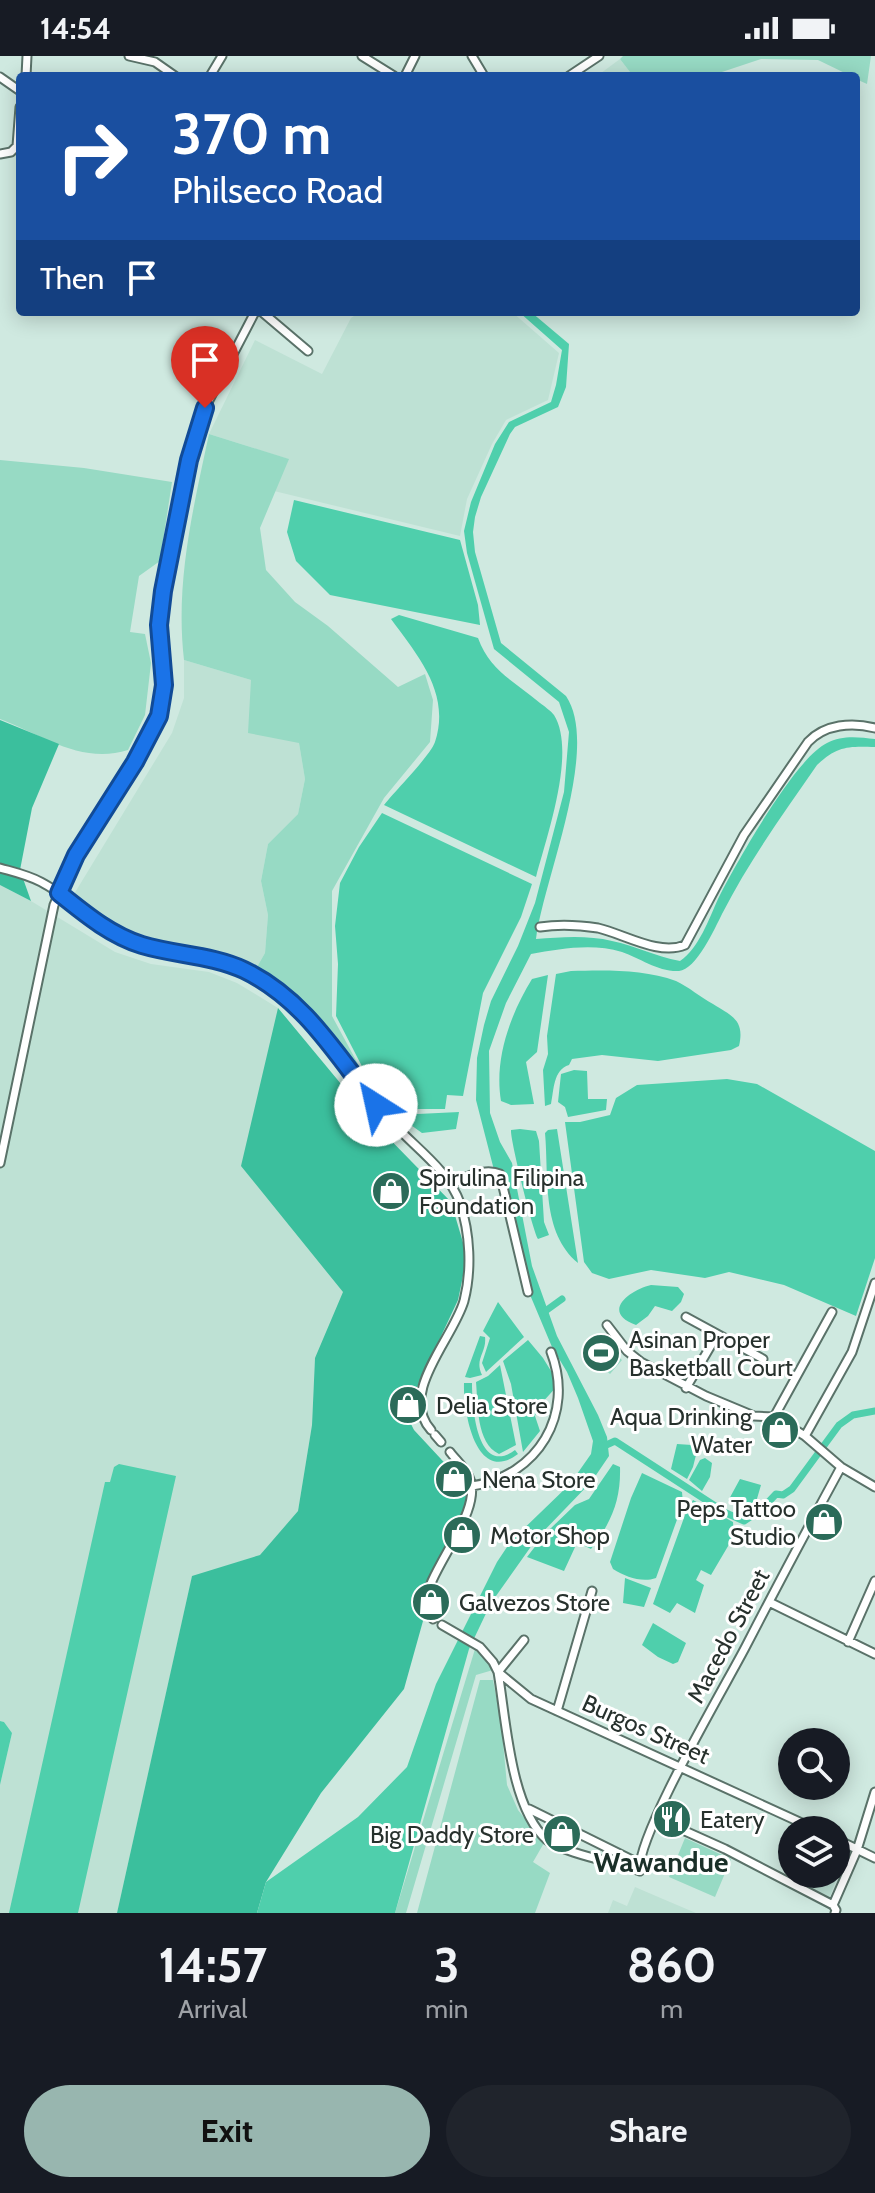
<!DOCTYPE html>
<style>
:root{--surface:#171b24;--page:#20242c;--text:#f1f3f6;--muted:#9ea1a6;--accent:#98b6af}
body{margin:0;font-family:Cabin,sans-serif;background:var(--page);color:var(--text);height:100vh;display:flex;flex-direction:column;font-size:30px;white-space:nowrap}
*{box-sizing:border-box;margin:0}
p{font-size:26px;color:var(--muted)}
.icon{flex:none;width:44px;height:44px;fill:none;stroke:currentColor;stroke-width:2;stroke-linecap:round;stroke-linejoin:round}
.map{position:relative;height:1857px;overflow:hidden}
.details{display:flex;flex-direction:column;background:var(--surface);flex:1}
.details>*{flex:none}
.guide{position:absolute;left:16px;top:16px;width:844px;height:244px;border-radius:8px;box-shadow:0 4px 20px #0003;background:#1a4fa0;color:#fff;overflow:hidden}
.tools{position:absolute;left:778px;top:1672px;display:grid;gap:16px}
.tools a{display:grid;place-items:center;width:72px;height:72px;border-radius:50%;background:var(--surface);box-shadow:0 4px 20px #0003;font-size:40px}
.pin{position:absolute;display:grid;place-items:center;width:68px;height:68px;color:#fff;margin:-82px -34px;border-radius:50% 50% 50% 0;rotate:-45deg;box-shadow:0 0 8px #0007}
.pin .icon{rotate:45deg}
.me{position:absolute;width:88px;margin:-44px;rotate:325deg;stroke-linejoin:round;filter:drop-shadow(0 0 6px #0008)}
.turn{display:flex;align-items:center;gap:28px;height:168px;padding:0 24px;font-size:36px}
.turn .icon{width:104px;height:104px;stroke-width:2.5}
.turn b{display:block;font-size:56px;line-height:68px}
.then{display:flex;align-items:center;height:76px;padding:0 24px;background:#0003;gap:16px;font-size:30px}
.eta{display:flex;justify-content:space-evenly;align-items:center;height:136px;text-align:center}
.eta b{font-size:48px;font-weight:700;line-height:56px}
.primary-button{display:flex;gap:16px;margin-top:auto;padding:16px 24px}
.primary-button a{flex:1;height:92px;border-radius:48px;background:var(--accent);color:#111;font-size:32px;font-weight:700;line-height:92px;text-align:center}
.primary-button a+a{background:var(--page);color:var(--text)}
.status{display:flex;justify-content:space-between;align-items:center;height:56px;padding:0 40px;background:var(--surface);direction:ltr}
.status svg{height:22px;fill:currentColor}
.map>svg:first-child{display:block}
</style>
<div class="status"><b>14:54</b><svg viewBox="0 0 49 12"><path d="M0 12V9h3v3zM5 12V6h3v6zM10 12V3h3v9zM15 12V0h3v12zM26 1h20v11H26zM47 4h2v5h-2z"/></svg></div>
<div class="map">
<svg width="875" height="1857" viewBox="0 0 875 1857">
<rect width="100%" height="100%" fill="#cfe9e0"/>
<path fill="#bee1d4" d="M620 3 633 20H597Z
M360 256H512L559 297 548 344 506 364 492 388 467 443 460 480 274 435 288 403 209 378 255 284 322 318 351 262Z
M184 604 251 624 299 687 305 723 298 758 268 788 261 825 268 859 265 897 253 918 227 904 129 885 68 848 172 677 184 642Z
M0 829 31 845 115 896 151 908 209 916 237 927 278 952 370 1063 451 1146 464 1190V1215L458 1244 315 1302 312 1369 298 1455 260 1499 192 1521 117 1857H0V1729L12 1677 4 1666 0 1665Z
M836 1787 847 1792 830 1841 802 1828 807 1818H836Z
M635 1831 670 1846 696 1857H608L613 1844 627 1850Z"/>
<path fill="#97dac4" d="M623 0H871L867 28 856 23V20H851L818 4 761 3 710 20H670L650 16 645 20H633L620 3Z
M209 378 289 403 260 472 266 514 295 546 328 570 398 631 425 618 433 644 430 686 384 742 332 835V960L364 1019 357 1030 300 951 253 918 265 897 268 859 261 825 268 788 298 758 305 723 299 687 248 677 251 624 184 604C175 527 193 453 209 378Z
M0 404 84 412 172 426 160 505 139 520 130 576 145 578 151 607 145 659 128 694C82 709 42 679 0 663Z
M595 1281 622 1304 610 1318 583 1294Z
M475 1593 488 1605 493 1614 476 1619 406 1857H395Z
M480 1624H493L501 1665 507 1729 518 1754 544 1787 533 1806 550 1817 535 1857H417Z
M685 1782 731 1803 715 1841 669 1821Z"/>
<path fill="#3bbf9d" d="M0 664 59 688 32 752 20 814 31 845 0 829Z
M278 952 370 1063 451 1146 464 1190V1215L458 1244 412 1342 409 1364 414 1374 467 1431V1445L424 1540 419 1556 423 1565 404 1633 321 1737 266 1826 257 1857H117L192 1520 260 1499 298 1455 312 1369 315 1302 343 1236 241 1110Z"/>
<path fill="#4fcfac" d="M519 256H531L569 288 566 331 558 351 515 371 510 378 481 441 475 461 473 476 475 496 501 587 566 640C601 692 543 825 536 883 561 881 588 879 612 885 636 890 654 900 680 905 699 892 709 863 718 843 735 809 795 702 827 687 842 679 858 681 875 683V691C848 690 837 690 817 709 783 758 749 805 722 858 715 872 696 914 679 915 658 916 640 902 622 896 592 887 560 893 531 898L506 947 489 995 490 1057 500 1086 512 1107 532 1210 557 1280 598 1359 607 1381 609 1400 592 1425 537 1482 491 1547 469 1593 395 1857H257L266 1826 358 1761 407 1711 436 1628 497 1506 511 1485 570 1428 591 1398 593 1385 578 1342 567 1316 552 1291 520 1215 476 1044 477 1002 484 969 491 945 518 890 535 847 564 736 569 676 559 646 494 593 467 497 464 475 471 446 495 388 509 366 551 346 556 329 562 294Z
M294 444 460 484 478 549 480 569 330 539 296 505 287 476Z
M399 559 478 582C490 615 514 625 540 647 544 650 551 655 554 659 577 696 546 782 536 821L384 749C395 735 430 700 435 686 451 637 418 600 391 563Z
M382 757 532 828 521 861 483 937 463 1040 447 1039 445 1053H392L368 1022 336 960 338 908 335 870 340 827 359 791Z
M571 915C604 914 644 913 676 925 689 931 700 941 713 948 732 960 745 964 739 990L731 994 658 1005 602 999 572 1003 569 1009C553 1014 554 1034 551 1048L545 1050 543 1014 548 998 547 980 556 918Z
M548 919 537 996 526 1006 534 1048 511 1049 501 1045C494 1003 510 959 532 923Z
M574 1014 587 1015 588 1043H607L606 1054 568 1061 565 1051 558 1046 561 1018Z
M727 1023 757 1028 875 1095V1202L856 1260 784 1229 729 1216 705 1222 651 1214 609 1223 592 1217 584 1206 565 1066H580L610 1059 616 1042 637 1029Z
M459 1056 456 1073 422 1077 397 1059Z
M520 1073 536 1075 539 1085 544 1166 549 1179 538 1183C532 1172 510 1083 511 1074Z
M557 1073 578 1207C541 1176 549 1121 545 1077L548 1074Z
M651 1229 678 1231 684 1238 681 1246 672 1255 655 1250 648 1260 636 1269C600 1256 630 1234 651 1229Z
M498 1246 524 1281 486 1316 482 1307 490 1282 483 1275Z
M480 1280 485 1281C487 1296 474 1303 482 1319L470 1322 465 1321Z
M528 1284 543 1302 559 1328 540 1349 535 1360 540 1375 523 1396 511 1328 503 1305Z
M500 1309 516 1389 499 1398C476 1387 478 1348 476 1326L488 1320Z
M464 1327H472C472 1350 477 1422 515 1394L518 1398C475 1430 463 1353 464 1327Z
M677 1388 692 1389 697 1395 693 1411 687 1423 671 1413Z
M705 1402 712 1407 710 1421 702 1435 689 1424 700 1404Z
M119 1408 176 1420 78 1857H9L105 1426H110L114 1411Z
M613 1408 620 1411C621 1445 611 1467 591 1493L550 1473 575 1449 589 1443Z
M642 1417 682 1436 683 1447 656 1522C642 1527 626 1521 613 1513L610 1506 631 1442Z
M740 1423 761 1429 754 1453H742L728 1445Z
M693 1444 733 1466 734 1480 711 1519 701 1514 696 1524 704 1529 695 1557 677 1547 670 1557 653 1548 685 1459Z
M547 1475 576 1489 564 1515 527 1501Z
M625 1522 651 1532 644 1551 623 1547Z
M653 1567 686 1587 678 1606 673 1608 658 1601 642 1589Z
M0 1665 4 1666 12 1677 0 1729Z"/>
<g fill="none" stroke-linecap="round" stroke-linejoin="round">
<path stroke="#4fcfac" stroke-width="7" d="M544 1256 562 1243
M602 1391 615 1385 726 1457 744 1465 762 1453 776 1438 783 1439 792 1433 839 1369 853 1359 875 1355"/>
<defs>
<path id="minor" d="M129 0 155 6 175 20
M362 0 394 20
M472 0 484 20
M26 20 27 0
M210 20 222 0
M405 20 415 0
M569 20 599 0
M0 21 20 35
M0 98 11 96 17 90 20 51
M262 256 308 295
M0 812C14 816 28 819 41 826 68 840 89 863 116 877 152 895 191 896 228 907 297 928 334 996 376 1049
M540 871C560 868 578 869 598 872 624 878 659 900 685 889L744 779 808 686C825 668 852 666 875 672
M381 1053C405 1086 446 1108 460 1147 470 1177 472 1214 464 1245 453 1283 398 1337 431 1374
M0 1107 54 849 76 799 147 686 159 660 164 629 159 581 160 553 189 404 205 352 255 256
M450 1128C465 1121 485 1111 500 1118L528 1236
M686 1261 763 1303
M607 1269 627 1295 641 1306 706 1340 754 1360 774 1361 805 1380 841 1411 875 1431
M686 1332 717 1279
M774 1361 832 1256
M435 1379 441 1386
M805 1380 852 1296 875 1227
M472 1430C538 1420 575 1358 551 1296
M769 1546 875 1598
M433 1563 425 1551C425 1515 485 1456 469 1421 465 1412 456 1404 450 1396
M442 1569 480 1591 493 1606 498 1616 531 1643 817 1774
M524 1584 498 1616C506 1662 510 1752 547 1784 563 1797 617 1807 640 1815 634 1784 727 1627 746 1590 777 1530 809 1470 841 1411
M848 1586 875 1525
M557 1655 592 1535
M529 1753 638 1807
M656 1762 725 1793 833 1849
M836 1783 875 1802
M835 1857 836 1854 833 1849 857 1794 875 1736"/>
</defs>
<use href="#minor" stroke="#5a7269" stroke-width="11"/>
<use href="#minor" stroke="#fff" stroke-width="7"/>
</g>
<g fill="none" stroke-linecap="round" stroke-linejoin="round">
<defs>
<path id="route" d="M205 352 189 404 163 535 159 569 164 629 159 660 135 706 76 799 59 837C84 857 110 879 142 889 175 899 212 899 244 914 304 943 336 998 376 1049"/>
</defs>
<use href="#route" stroke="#114b97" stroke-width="20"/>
<use href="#route" stroke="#1a73e8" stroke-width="14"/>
</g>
<defs>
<symbol id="shop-disc" viewBox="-11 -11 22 22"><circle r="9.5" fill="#2b6b59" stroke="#fff"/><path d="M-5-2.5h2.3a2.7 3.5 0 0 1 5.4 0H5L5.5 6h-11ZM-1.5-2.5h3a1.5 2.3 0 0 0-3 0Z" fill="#fff"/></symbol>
<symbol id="stadium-disc" viewBox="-11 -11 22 22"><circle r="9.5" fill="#2b6b59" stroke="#fff"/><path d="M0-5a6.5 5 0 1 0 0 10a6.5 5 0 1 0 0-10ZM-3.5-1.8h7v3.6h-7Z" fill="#fff"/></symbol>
<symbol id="restaurant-disc" viewBox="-11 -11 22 22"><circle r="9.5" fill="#2b6b59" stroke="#fff"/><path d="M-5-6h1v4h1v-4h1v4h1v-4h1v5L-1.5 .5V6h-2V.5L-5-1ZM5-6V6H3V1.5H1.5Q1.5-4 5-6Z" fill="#fff"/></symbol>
</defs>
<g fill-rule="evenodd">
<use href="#shop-disc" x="369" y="1113" width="44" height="44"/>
<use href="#stadium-disc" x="579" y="1275" width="44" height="44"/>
<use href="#shop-disc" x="386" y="1327" width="44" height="44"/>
<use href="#shop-disc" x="758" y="1352" width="44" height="44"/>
<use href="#shop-disc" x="432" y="1401" width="44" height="44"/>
<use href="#shop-disc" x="802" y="1444" width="44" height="44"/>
<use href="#shop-disc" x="440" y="1457" width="44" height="44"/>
<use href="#shop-disc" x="409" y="1524" width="44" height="44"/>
<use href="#restaurant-disc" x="650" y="1741" width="44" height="44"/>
<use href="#shop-disc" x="540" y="1756" width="44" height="44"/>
</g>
<g text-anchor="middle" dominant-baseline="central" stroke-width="6" stroke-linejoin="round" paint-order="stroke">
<g font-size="24" fill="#27312d" stroke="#fff" text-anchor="start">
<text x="419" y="1121">Spirulina Filipina<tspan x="419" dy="28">Foundation</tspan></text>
<text x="629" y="1283">Asinan Proper<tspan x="629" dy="28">Basketball Court</tspan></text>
<text x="436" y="1349">Delia Store</text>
<text x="752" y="1360" text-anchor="end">Aqua Drinking<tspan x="752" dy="28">Water</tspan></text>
<text x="482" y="1423">Nena Store</text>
<text x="796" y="1452" text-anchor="end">Peps Tattoo<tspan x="796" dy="28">Studio</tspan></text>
<text x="490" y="1479">Motor Shop</text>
<text x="459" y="1546">Galvezos Store</text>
<text x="700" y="1763">Eatery</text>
<text x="534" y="1778" text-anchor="end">Big Daddy Store</text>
</g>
<g font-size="24" fill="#27312d" stroke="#fff">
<text transform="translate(728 1580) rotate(-62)">Macedo Street</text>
<text transform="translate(646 1673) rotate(24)">Burgos Street</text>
</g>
<g font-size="28" font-weight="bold" fill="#1a2f28" stroke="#fff">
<text x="661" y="1806">Wawandue</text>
</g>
</g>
</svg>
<div class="tools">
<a><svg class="icon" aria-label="search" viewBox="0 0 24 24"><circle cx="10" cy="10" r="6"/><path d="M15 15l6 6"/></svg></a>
<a><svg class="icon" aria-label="layers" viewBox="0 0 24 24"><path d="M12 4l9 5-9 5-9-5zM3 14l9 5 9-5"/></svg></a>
</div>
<div class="pin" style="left:205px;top:352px;background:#d93025"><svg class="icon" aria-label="arrive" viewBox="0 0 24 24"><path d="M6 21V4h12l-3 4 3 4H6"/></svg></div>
<svg class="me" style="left:376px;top:1049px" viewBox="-20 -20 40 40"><circle r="19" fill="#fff"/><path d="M0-13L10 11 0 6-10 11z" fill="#1a73e8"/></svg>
<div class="guide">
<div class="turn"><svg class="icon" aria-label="right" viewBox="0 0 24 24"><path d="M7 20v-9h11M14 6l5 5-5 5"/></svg><div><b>370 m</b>Philseco Road</div></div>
<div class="then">Then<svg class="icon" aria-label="arrive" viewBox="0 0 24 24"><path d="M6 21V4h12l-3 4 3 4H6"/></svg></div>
</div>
</div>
<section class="details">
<div class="eta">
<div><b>14:57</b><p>Arrival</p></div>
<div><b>3</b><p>min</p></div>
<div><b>860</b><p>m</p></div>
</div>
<div class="primary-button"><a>Exit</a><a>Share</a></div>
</section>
